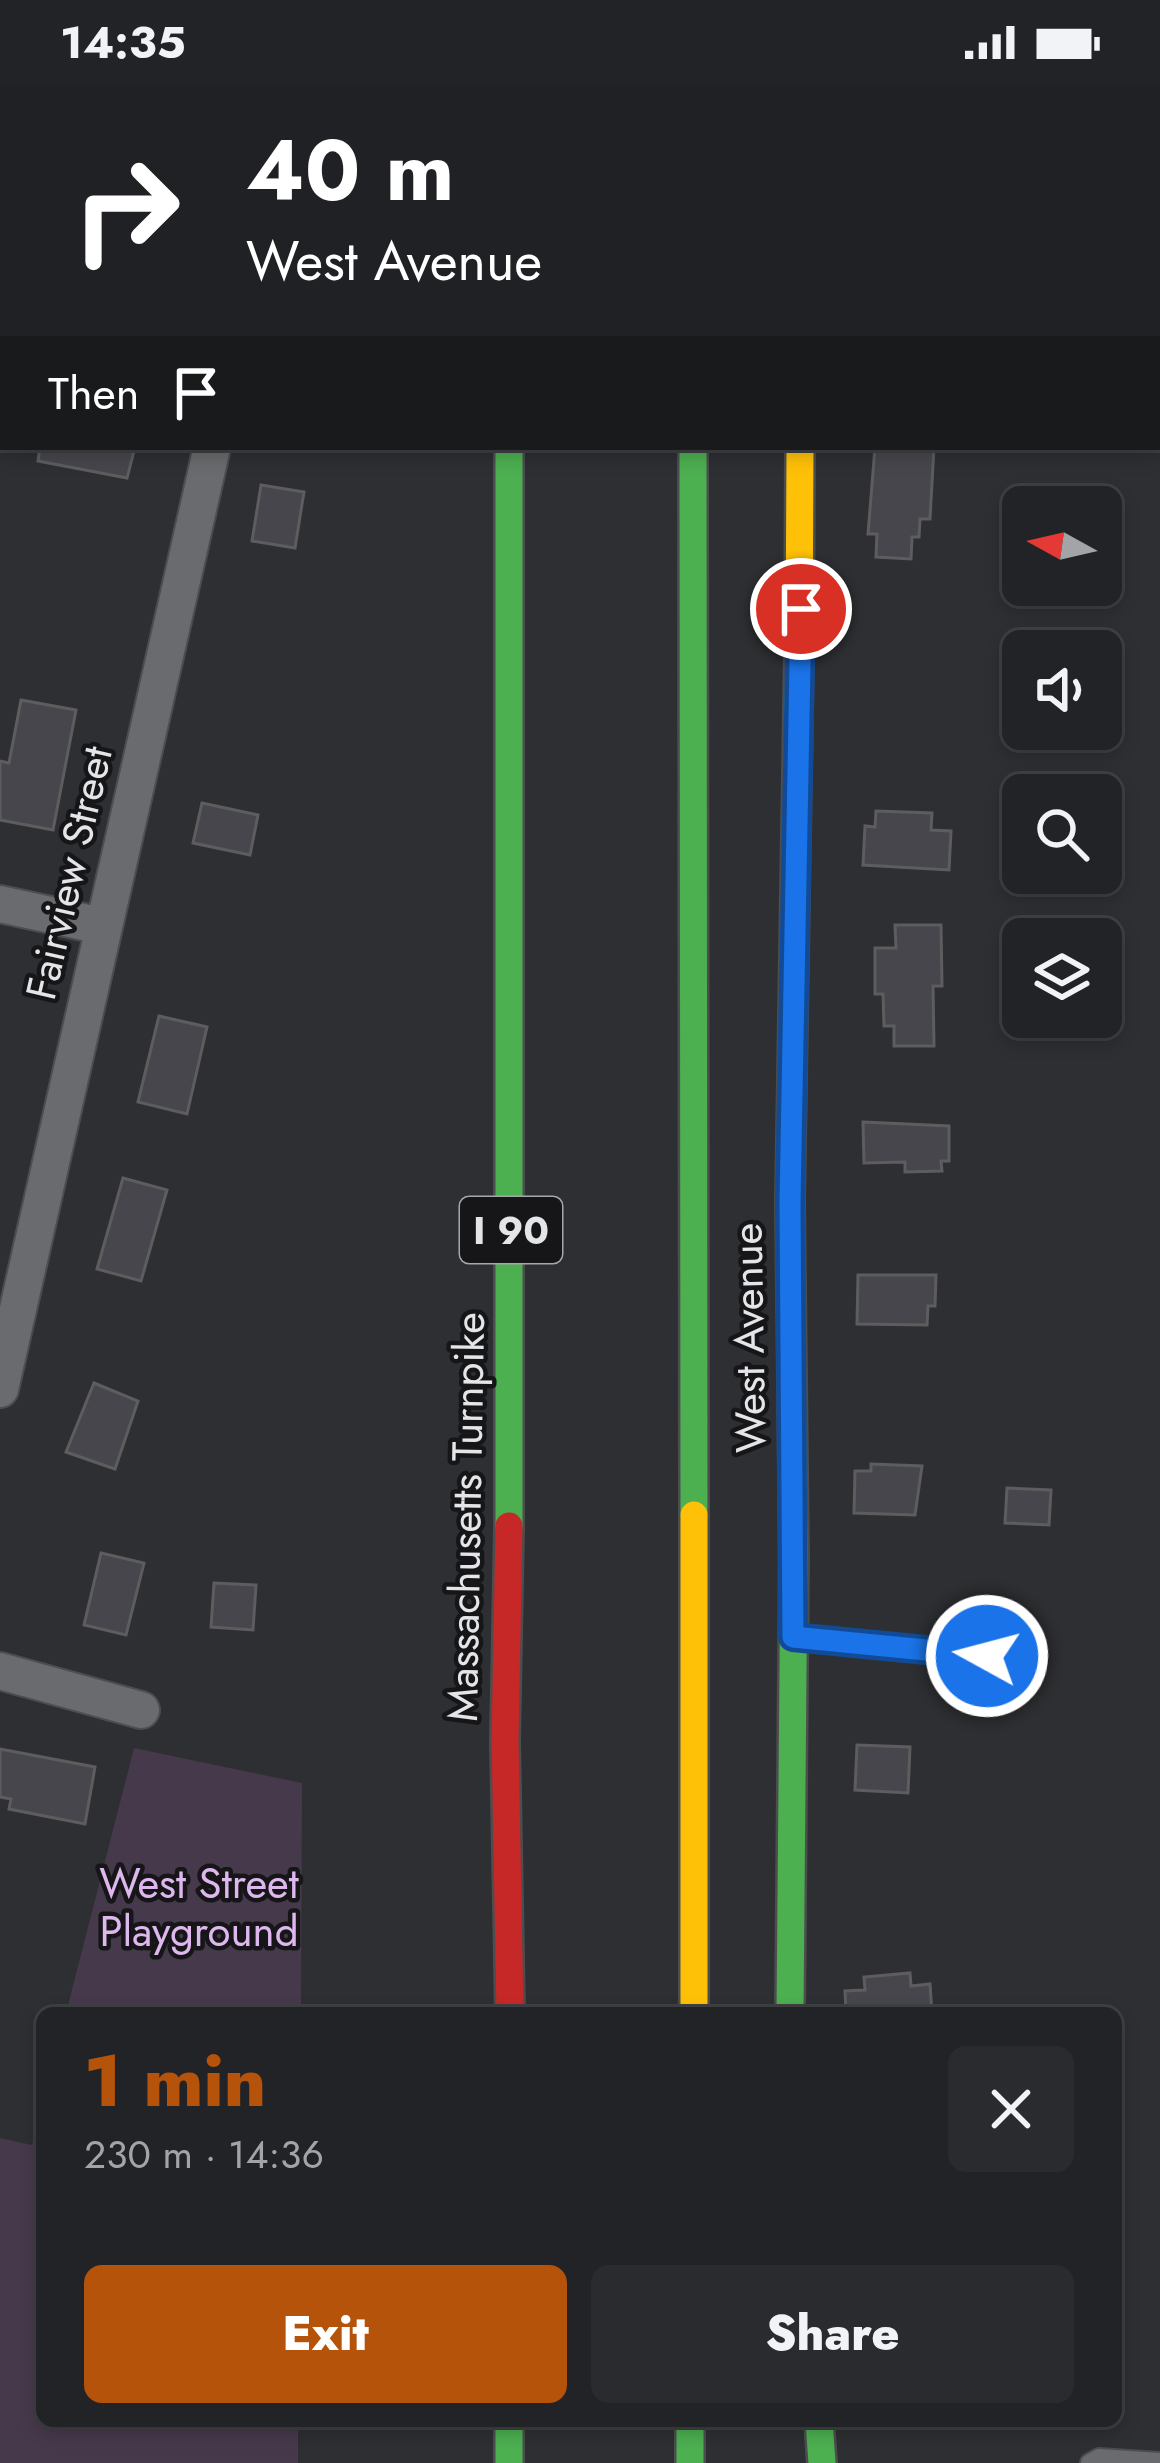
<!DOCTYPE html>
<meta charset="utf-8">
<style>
:root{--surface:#222326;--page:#2a2b2e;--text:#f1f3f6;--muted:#a2a4a7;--line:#3f4043;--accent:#b45309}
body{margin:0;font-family:Jost,sans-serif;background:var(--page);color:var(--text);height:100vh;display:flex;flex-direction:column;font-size:45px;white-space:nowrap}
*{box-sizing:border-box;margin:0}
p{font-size:39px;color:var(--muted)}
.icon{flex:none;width:66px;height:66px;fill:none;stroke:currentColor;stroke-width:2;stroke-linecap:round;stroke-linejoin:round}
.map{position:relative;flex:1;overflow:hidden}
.side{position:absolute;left:36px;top:1923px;width:1086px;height:420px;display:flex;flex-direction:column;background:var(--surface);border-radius:18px;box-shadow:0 6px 18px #0003,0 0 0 3px var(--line)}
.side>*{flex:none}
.top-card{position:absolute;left:0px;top:0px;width:1161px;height:366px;box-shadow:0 6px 18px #0003,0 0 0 3px var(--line);background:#202124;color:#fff;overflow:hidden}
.needle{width:78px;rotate:278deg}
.tools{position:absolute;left:1002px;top:402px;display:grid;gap:24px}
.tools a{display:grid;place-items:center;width:120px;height:120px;border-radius:18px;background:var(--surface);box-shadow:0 6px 18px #0003,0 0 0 3px var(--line);font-size:60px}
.pin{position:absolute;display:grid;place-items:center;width:102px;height:102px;color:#fff;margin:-51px;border:6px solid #fff;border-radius:50%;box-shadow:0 3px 12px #0007}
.me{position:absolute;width:132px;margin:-66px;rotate:277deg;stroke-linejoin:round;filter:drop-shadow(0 0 9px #0008)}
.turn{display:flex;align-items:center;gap:42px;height:252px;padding:0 48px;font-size:54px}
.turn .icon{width:156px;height:156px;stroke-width:2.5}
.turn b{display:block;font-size:84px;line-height:102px}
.then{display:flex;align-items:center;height:114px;padding:0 48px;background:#0003;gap:24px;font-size:45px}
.round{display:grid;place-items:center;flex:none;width:126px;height:126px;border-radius:18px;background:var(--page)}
.headline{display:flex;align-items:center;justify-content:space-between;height:204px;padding:0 48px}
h1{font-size:72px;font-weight:800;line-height:90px;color:var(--accent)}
.primary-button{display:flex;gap:24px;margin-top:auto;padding:24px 48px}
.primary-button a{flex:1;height:138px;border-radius:18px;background:var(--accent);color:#fff;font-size:48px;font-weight:800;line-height:138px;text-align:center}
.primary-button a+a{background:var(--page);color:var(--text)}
.status{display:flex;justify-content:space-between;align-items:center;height:84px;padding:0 60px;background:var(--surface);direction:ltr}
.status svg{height:33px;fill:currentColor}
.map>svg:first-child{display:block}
</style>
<div class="status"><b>14:35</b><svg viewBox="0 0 49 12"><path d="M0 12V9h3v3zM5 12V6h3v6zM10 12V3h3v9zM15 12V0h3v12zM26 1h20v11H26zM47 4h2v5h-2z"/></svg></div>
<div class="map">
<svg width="1160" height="2379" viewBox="0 0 1160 2379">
<rect width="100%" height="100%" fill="#2e2f32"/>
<path fill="#46394c" d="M134 1664 302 1699 301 1929H66Z
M42 2024V2337H298V2379H0V2054L32 2061Z"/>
<path fill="#47464d" stroke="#5d5d5f" stroke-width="3" d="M40 363H135L127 394 38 377Z
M875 363H934L930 435H920L919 453H912L911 475 876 473 877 450H868Z
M261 401 304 408 295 464 252 457Z
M21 616 76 626 53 746 0 736V677L9 679Z
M202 719 258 731 250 771 193 759Z
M876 727 932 729 931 746 951 747 949 786 863 781 865 742 875 743Z
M895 841H941L942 902H933L934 962H894V942H884L883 910H875V864H896Z
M159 932 207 943 187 1030 138 1018Z
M863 1038 949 1042V1077H941L942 1087 905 1088V1078L864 1079Z
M123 1094 167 1106 141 1197 97 1185Z
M858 1191H936L935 1222H928L927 1241 857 1240Z
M94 1299 138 1317 115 1385 66 1368Z
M871 1380 922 1382 915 1431 854 1429 855 1387H871Z
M1007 1404 1051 1406 1049 1441 1005 1439Z
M101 1469 144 1479 126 1551 84 1541Z
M214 1499 256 1501 253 1546 211 1543Z
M857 1661 910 1663 908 1709 855 1706Z
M0 1665 95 1683 85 1740 9 1725 11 1715 0 1713Z
M910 1889 911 1902 930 1900 932 1929H846L845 1907 865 1906 864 1893Z"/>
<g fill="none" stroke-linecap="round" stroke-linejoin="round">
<defs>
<path id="lane" d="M798 1553 987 1572
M1090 2379 1099 2374 1160 2378"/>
<path id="street" d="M0 219 3 220
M0 820 102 842
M0 1305 212 363
M0 1587 141 1626"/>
<path id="fast" d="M693 0V3
M799 3 800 0
M693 363 694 1431
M509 1442V363
M790 1929 794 1473 790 1118 799 566
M509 2337V2379
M690 2337V2379
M819 2337 822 2379"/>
<path id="slow" d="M510 0V3
M799 566 800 363
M694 1431V1929"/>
<path id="jam" d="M509 1442 505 1657 510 1929"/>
</defs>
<use href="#lane" stroke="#4c4d4f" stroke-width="22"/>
<use href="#street" stroke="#4c4d4f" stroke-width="40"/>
<use href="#fast" stroke="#4c4d4f" stroke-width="32"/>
<use href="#slow" stroke="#4c4d4f" stroke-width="32"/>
<use href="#jam" stroke="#4c4d4f" stroke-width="32"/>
<use href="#lane" stroke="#6a6b6e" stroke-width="18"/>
<use href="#street" stroke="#6a6b6e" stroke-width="36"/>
<use href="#fast" stroke="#4caf50" stroke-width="27"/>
<use href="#slow" stroke="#ffc107" stroke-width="27"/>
<use href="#jam" stroke="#c62828" stroke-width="27"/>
</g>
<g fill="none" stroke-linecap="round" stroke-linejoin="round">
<defs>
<path id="route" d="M801 525 790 1118 793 1553 987 1572"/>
</defs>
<use href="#route" stroke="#114b97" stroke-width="30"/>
<use href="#route" stroke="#1a73e8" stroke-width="21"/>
</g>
<g text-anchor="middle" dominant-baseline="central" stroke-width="9" stroke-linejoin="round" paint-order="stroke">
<rect fill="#161619" stroke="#a6a7aa" stroke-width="3" x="460" y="1113" width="102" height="66" rx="9"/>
<g font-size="39" font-weight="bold" fill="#e4e5e8">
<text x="511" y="1146">I 90</text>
</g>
<g font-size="42" fill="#e4e5e8" stroke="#161619">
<text transform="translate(69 789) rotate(-77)">Fairview Street</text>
<text transform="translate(749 1254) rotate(-91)">West Avenue</text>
<text transform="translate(466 1433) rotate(-89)">Massachusetts Turnpike</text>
</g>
<g font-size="42" fill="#ddb7ed" stroke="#161619">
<text x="199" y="1799">West Street<tspan x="199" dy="48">Playground</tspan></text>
</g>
</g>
</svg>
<div class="tools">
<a><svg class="needle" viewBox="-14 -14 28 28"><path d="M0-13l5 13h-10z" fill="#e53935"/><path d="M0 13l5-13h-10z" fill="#a2a4a7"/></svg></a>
<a><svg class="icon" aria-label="sound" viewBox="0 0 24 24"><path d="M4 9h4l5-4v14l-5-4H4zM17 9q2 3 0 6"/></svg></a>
<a><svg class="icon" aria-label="search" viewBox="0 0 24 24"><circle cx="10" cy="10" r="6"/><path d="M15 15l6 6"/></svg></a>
<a><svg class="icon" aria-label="layers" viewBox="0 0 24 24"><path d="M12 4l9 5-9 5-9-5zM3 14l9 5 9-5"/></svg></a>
</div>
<div class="pin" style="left:801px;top:525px;background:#d93025"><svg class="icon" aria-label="arrive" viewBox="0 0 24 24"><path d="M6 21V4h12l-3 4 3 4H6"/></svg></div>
<svg class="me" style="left:987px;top:1572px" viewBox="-20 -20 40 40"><circle r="17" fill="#1a73e8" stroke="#fff" stroke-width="3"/><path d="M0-11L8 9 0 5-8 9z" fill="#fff"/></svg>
<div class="top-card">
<div class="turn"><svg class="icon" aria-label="right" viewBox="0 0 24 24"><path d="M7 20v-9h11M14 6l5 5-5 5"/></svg><div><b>40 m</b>West Avenue</div></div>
<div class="then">Then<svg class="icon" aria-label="arrive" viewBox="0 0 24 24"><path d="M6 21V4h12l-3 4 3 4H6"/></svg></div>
</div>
<section class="side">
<div class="headline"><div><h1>1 min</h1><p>230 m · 14:36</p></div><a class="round"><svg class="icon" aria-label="close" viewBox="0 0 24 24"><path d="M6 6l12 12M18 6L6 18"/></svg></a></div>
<div class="primary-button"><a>Exit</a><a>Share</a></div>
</section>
</div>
